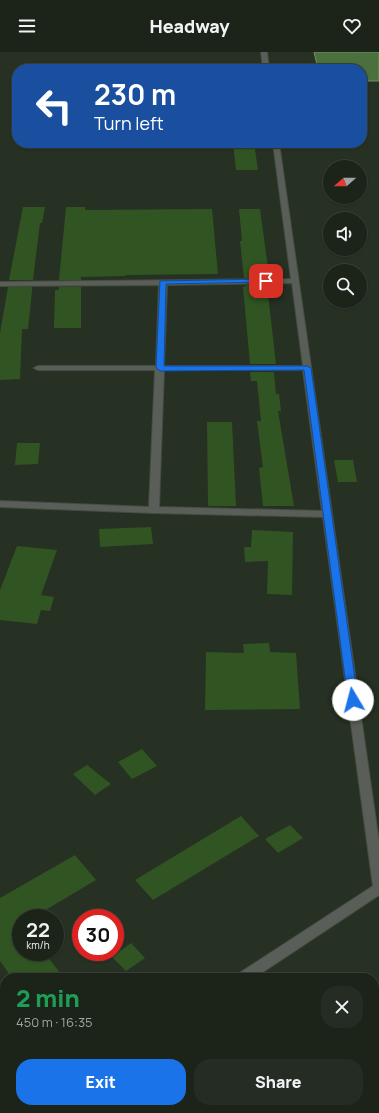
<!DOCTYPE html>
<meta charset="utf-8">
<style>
:root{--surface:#1c241a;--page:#252c23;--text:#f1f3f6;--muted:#a0a4a2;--line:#3a4139;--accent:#1a73e8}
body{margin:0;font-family:Manrope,sans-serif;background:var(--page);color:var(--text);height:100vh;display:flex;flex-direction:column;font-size:15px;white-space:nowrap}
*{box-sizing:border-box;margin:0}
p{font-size:13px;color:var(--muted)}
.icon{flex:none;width:22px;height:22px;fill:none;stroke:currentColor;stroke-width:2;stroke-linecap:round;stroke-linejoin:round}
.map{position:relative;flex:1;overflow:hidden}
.drawer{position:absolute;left:0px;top:921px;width:379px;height:140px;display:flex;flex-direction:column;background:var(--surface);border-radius:16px 16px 0 0;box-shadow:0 1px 3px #0004,0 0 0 1px var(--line)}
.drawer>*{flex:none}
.hud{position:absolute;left:12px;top:12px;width:355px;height:84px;border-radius:16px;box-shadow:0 1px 3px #0004,0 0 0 1px var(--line);background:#1a4fa0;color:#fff;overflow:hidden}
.needle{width:26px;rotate:249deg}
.buttons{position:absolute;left:323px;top:108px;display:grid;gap:8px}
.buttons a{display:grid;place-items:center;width:44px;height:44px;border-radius:50%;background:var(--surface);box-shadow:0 1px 3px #0004,0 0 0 1px var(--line);font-size:20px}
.speed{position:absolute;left:12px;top:857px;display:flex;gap:8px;font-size:20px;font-weight:700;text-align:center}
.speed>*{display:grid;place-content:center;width:52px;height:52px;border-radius:50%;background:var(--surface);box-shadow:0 1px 3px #0004,0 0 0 1px var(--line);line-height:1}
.speed small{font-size:10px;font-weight:400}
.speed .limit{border:6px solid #d22;background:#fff;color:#111}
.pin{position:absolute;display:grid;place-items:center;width:34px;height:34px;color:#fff;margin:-17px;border-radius:8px;box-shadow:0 2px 6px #0006}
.me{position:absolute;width:44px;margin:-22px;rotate:352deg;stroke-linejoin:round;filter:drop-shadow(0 0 3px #0008)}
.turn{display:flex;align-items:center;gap:14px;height:84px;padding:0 16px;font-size:18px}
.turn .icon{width:52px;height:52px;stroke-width:2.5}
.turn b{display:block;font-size:28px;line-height:34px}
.round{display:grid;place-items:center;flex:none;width:42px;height:42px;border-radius:16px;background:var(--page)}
.head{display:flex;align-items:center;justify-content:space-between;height:68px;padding:0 16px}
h1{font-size:24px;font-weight:800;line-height:30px;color:#1e9e55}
.button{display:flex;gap:8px;margin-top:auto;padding:8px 16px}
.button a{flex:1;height:46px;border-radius:16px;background:var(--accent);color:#fff;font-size:16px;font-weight:800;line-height:46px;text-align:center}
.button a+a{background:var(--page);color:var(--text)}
header{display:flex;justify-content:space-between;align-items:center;height:52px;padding:0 16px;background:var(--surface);font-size:18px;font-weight:800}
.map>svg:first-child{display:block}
</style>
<header><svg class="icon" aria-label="menu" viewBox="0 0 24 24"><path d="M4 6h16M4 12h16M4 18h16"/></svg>Headway<svg class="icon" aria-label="heart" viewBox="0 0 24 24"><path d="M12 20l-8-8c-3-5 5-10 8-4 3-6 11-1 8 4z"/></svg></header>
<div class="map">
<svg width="379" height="1061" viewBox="0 0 379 1061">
<rect width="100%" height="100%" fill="#263023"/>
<path fill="#4a703d" stroke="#718e68" d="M314 0H379V29H362V17H318Z"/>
<path fill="#305522" d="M233 91H254L258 118H236Z
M23 155H45L42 171H40L33 228H9Z
M66 155H85V158L212 157 218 222 126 223V224L81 225V228H59Z
M239 157H260L269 223H266V226H244L240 189H242Z
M245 233H267L276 312H250L243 235H245Z
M8 235H32V239L28 277H22L20 327 0 328V281Z
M59 235H81V276H54L55 238H59Z
M250 320H274L276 342H279L281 359H278L294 454H263L259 416 263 415 257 369H261L257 329H251Z
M207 370H232L236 454H208Z
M17 391H40L38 412 15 413Z
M334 408H353L357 430H338Z
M151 475 153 492 100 495 99 477Z
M252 478 293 480 292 543 267 542 268 509 245 510 244 495H251Z
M17 494 57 498 41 543 54 545 50 559 41 558 37 572 0 568V538Z
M269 591 270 600 296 601 300 657 205 658 206 600 244 601 243 592Z
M142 697 157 714 132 727 118 710Z
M87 713 111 732 95 743 73 722Z
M241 764 259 784 153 848 135 828Z
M290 773 303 786 278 801 265 787Z
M75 803 96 828 32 866H21V900H44L64 926H12L0 909V846Z
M131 891 145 906 126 919 112 905Z"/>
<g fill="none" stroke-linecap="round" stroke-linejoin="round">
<defs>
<path id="minor" d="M261 0H267L269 17H263Z
M273 91H279L379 790V843L254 926H236L238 922 373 834 323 465 154 461 0 455V449L149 455 155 318H38L34 316 38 314H156L159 233 0 234V230L291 227ZM292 231 303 314H164L167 233ZM164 318H303L322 459 159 455Z
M33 1056H52L50 1061H31Z"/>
</defs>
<use href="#minor" stroke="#444d41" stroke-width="2"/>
<use href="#minor" fill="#595e58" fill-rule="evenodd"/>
</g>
<path fill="#1a73e8" stroke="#114b97" d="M266 227 269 229 268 230 166 232 164 314H307L311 316 358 648 356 651H349L348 648 304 318 160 319 156 316 160 229Z"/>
</svg>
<div class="buttons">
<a><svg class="needle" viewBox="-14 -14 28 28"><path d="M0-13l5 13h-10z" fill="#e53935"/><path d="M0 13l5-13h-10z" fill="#a0a4a2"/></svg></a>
<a><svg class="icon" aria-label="sound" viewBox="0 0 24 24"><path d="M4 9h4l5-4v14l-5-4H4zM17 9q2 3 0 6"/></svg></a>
<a><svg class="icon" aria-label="search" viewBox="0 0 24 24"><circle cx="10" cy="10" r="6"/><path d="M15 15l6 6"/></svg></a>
</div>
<div class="speed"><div>22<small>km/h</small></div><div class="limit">30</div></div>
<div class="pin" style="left:266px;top:229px;background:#d93025"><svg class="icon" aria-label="arrive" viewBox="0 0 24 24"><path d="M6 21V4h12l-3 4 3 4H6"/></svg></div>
<svg class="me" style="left:353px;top:648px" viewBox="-20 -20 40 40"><circle r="19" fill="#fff"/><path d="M0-13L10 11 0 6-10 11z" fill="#1a73e8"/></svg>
<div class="hud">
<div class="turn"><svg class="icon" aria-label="left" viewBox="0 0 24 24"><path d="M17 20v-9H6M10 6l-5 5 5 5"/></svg><div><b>230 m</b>Turn left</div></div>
</div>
<section class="drawer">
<div class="head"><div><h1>2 min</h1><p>450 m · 16:35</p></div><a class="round"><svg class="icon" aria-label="close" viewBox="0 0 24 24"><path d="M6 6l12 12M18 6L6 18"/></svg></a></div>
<div class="button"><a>Exit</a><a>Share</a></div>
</section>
</div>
